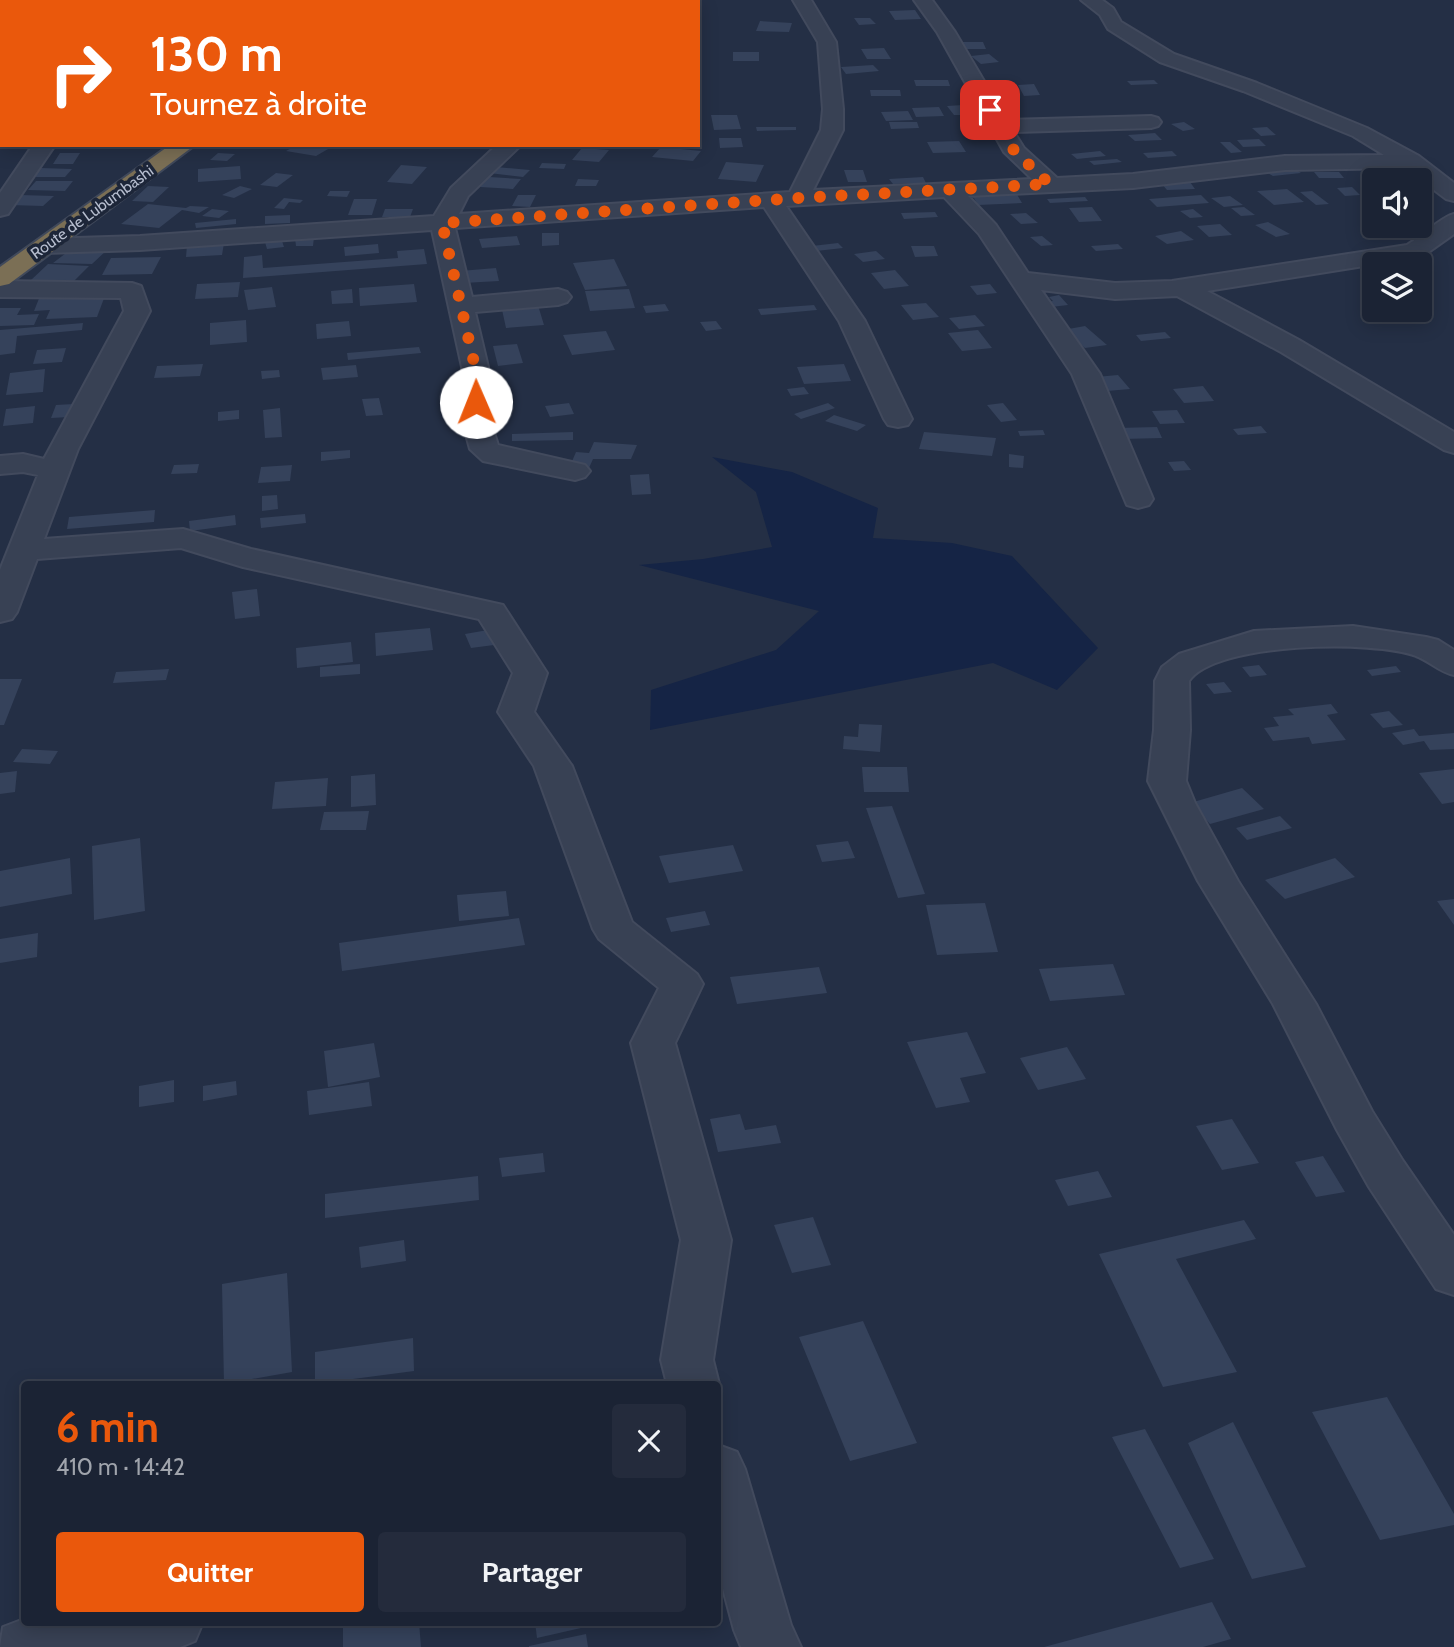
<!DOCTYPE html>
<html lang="fr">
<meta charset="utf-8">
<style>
:root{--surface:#1b2334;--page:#242b3c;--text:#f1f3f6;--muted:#a0a4ac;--line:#39404f;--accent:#ea580c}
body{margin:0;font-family:Cabin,sans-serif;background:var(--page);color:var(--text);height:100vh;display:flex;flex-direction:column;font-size:26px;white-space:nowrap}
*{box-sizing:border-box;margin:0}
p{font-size:23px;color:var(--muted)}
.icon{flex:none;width:38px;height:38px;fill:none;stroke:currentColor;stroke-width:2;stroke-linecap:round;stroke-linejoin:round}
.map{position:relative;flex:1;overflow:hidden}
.drawer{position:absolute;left:21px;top:1381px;width:700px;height:245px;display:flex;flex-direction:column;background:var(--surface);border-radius:7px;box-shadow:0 4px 18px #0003,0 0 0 2px var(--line)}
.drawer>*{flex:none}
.top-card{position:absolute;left:0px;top:0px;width:700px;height:147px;box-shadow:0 4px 18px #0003,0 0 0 2px var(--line);background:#ea580c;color:#fff;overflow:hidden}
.controls{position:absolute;left:1362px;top:168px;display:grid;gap:14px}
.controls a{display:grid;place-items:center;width:70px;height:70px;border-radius:7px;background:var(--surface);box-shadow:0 4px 18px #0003,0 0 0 2px var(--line);font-size:35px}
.pin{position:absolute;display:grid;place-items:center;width:60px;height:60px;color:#fff;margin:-30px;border-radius:14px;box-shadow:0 4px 10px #0006}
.me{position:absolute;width:77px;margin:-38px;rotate:359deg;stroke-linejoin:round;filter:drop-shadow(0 0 5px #0008)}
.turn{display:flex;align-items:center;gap:24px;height:147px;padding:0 35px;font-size:32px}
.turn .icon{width:91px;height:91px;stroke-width:2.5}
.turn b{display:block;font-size:49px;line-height:60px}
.round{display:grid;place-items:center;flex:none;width:74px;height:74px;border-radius:7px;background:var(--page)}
.summary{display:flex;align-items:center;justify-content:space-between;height:119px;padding:0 35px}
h1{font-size:42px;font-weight:800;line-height:52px;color:var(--accent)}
.button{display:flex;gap:14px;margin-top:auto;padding:14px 35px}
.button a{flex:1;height:80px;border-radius:7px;background:var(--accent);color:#fff;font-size:28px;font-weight:800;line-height:80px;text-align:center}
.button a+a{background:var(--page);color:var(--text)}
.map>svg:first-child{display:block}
</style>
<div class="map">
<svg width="1454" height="1647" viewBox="0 0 1454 1647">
<rect width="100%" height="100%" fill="#242f45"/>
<path fill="#152445" d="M712 457 792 472 878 508 873 538 952 543 1012 556 1098 648 1057 690 993 663 650 730 651 690 776 650 819 611 639 565 703 559 772 547 756 492Z"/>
<path fill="#35425b" d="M915 10 921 19 895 20 889 11Z
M854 18H870L876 24 859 25Z
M760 21 792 23 789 32 756 31Z
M954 42H983L986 49H957Z
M884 48 891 59H867L861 49Z
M733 52H759V61H733Z
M989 54 999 62 981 64 971 56Z
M873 65 879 71 846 74 841 67Z
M914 80H948L950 86H916Z
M1154 80 1158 84 1131 85 1127 81Z
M1034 84 1040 95 1024 96 1018 85Z
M870 90H900L901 96H871Z
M963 105 970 115H954L947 106Z
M939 107 944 116 916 117 912 108Z
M908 111 913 120 886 121 881 112Z
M711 115H737L741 129 714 130Z
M889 122H917L919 128 891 129Z
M1184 122 1195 129 1183 131 1171 124Z
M756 127H796V130L757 131Z
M1267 127 1276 135 1261 136 1252 128Z
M1155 133 1162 140 1135 141 1128 135Z
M719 138H741L743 147 720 148Z
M1259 139 1266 146 1243 147 1237 140Z
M959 141 966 152 933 153 927 142Z
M1220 142H1230L1242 152 1231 153Z
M297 145H335L316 156 286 151Z
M661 147 701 151 693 161 652 157Z
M582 148 609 150 599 162 572 160Z
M1100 151 1106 156 1077 159 1071 154Z
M1172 151 1177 156 1148 158 1143 153Z
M60 153H80L73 164H53Z
M218 153 235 154 227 161 210 160Z
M1117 159 1122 162 1094 165 1089 161Z
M726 162 764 165 756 182 718 179Z
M542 163 566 164 564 169 539 168Z
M401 165 427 167 412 184 387 182Z
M1289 165 1301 173 1273 176 1261 169Z
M240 166 241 179 198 182V169Z
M495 167 530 170 523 177 489 173Z
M41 168 72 169 65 177H34Z
M844 170H863L867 182H848Z
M1314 172H1339L1344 178H1319Z
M276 173 293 175 277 187 260 185Z
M489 177 521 179 513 189 480 187Z
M923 177 926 183 893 184 889 179Z
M578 179 599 180 596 186H575Z
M36 181H73L65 191 28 190Z
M1190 182 1195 189 1167 190 1161 183Z
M148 186 169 187 153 202 132 201Z
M240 186 252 189 234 198 222 195Z
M1352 187 1360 195 1345 196 1337 188Z
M1287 189 1304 202 1274 205 1257 191Z
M330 191H350L347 197 327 196Z
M1015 191 1022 203 978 205 971 193Z
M1312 191 1329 204 1316 205 1300 192Z
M20 195 54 196 43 206 9 205Z
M518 195H536L530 207 512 206Z
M1201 195 1209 203 1157 207 1149 199Z
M1230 196 1243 205 1224 207 1211 198Z
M1085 197 1088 201 1050 203 1047 199Z
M284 198 303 200 300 203 289 202 284 209 274 208Z
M354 199H377L372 215H348Z
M148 204 186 208 190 206 209 207 199 213 182 210 159 228 121 224Z
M1092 207 1102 221 1079 222 1069 208Z
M1244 207 1255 215 1241 216 1231 208Z
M212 209 229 211 219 218 202 216Z
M385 209H413L410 217H382Z
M1193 209 1203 217 1190 218 1180 211Z
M935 212 938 217 904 219 901 213Z
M1026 213 1038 223 1021 224 1010 214Z
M290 215V223L265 224V216Z
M236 219V224L196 228 195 223Z
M1268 222 1290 234 1276 237 1255 225Z
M1220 224 1232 235 1209 237 1197 226Z
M1181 231 1194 240 1167 244 1155 236Z
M542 233H559V245L542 246Z
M517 236 520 245 482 248 479 239Z
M1042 236 1053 245 1041 246 1030 237Z
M314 237 313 246H296L295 238Z
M282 241 284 247 267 249 265 242Z
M224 243 222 255 186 257 187 245Z
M838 243 843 248 816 251 812 246Z
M378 244 379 253 345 256 344 247Z
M1118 244 1123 249 1096 251 1091 246Z
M911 246H934L938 256 915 257Z
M108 249 92 264 53 263 70 250Z
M424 249 427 264 243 278 244 257 262 255 263 268 398 258 397 251Z
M876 251 885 259 863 262 854 254Z
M161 257 152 274 102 275 111 258Z
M614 259 627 286 585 290 573 263Z
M48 264 89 266 72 283 30 281Z
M496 268 499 281 463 283 460 271Z
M895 270 909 286 884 289 871 273Z
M240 282 238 297 195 299 197 284Z
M414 284 417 302 360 306 359 288Z
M990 284 997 293 977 295 970 286Z
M272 287 276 307 248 310 244 290Z
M352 289 353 303 332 304 331 291Z
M629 289 635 308 590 311 585 291Z
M106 293 97 317 46 319 50 310 34 311 40 296Z
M1059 295 1068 305 1051 307 1046 302 1053 301 1049 297Z
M537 302 544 325 506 328 501 305Z
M926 303 939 317 913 320 901 305Z
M665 304 669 311 646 313 643 306Z
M814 305 817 310 761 315 758 309Z
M0 308H21L17 315 39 314 34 325 0 326Z
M975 315 985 326 959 329 949 318Z
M246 320 247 342 210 345V323Z
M349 321 351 336 317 339 316 324Z
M716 321 722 329 706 331 700 322Z
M83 323 82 330 17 336 15 353 0 355V330Z
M1085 326 1107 345 1085 348 1063 330Z
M978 330 992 348 962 351 948 333Z
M606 331 615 350 572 355 563 335Z
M1165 332 1171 338 1141 341 1136 335Z
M517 344 523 363 498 366 493 346Z
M419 347 421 353 348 360 347 353Z
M66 348 62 362 33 364 37 350Z
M203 364 200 376 154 378 157 366Z
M844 364 851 381 804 384 797 367Z
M356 365 358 377 323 380 321 368Z
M45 369 43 392 6 395 10 373Z
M279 370 280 377 262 379 261 371Z
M1118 375 1130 389 1107 391 1096 377Z
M1203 386 1214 401 1184 403 1173 389Z
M804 387 809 394 791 396 787 389Z
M379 398 383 415 366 416 362 399Z
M569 403 574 414 550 417 545 406Z
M828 403 835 408 801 419 794 414Z
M1003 403 1017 420 1001 422 987 405Z
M74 404 69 417 51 418 56 405Z
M35 406 33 423 3 426 6 409Z
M280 408 282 437 265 438 263 410Z
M239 410V419L218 421V412Z
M1177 410 1185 423 1160 424 1152 411Z
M834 415 866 425 857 431 825 421Z
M1261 426 1267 433 1238 435 1233 429Z
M1157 427 1162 438 1122 439 1117 428Z
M1043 430 1045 435 1020 436 1018 431Z
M573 432V440L512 441V434Z
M924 432 996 438 992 456 919 449Z
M594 442 637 445 631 459H593L589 468 570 466 576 452 589 453Z
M350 450V458L321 461V452Z
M1009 454 1024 456 1023 468 1009 467Z
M1184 461 1191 470 1174 471 1168 462Z
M199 464 197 473 171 474 174 465Z
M292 465 290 481 258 483 261 467Z
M649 474 651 494 632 495 630 475Z
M277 495 278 509 262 511V496Z
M155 510 154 522 67 529 69 517Z
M305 514 306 523 261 528 260 518Z
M235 515 236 525 190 531 189 521Z
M257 589 260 616 235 619 232 592Z
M430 628 433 650 376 656 375 633Z
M488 630 494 645 471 648 465 634Z
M351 642 353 662 297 668 296 648Z
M360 664V674L320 677V667Z
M1259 665 1267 675 1250 677 1242 667Z
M1396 666 1401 672 1372 676 1367 670Z
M169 669 166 680 113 683 116 672Z
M0 679H22L4 725H0Z
M1224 682 1232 692 1214 694 1206 684Z
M1331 704 1338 713 1327 715 1346 740 1312 744 1309 737 1273 741 1264 728 1279 726 1273 717 1294 715 1288 709Z
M1389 711 1403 725 1383 728 1370 714Z
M859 724 882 725 880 752 843 749 844 736 858 737Z
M1414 729 1419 736 1454 733V749L1430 750 1424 741 1403 745 1392 733Z
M22 749 58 751 50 764 13 762Z
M862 767H907L909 792H864Z
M1454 769V802L1442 804 1419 773Z
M17 771 15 792 0 794V773Z
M375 774 376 805 351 807V776Z
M328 778 326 806 272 809 275 782Z
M1242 788 1264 809 1210 824 1190 803Z
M892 806 925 894 898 898 866 808Z
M369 811 366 830H320L324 812Z
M1280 816 1292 828 1247 840 1236 828Z
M140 838 145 911 94 920 92 846Z
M848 841 855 858 822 862 816 845Z
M733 845 743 871 669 883 659 856Z
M70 858 72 894 0 907V871Z
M1335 858 1355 877 1285 899 1265 880Z
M506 891 509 916 459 921 457 895Z
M1454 899V925L1437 901Z
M985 903 998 952 937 955 926 905Z
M705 911 710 925 671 932 666 918Z
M519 918 525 945 342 971 339 943Z
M38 933 37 957 0 963V939Z
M1113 964 1125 995 1050 1001 1039 969Z
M819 967 827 993 737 1004 730 977Z
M967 1032 986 1073 960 1078 970 1102 936 1108 907 1042Z
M374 1043 380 1077 328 1087 324 1051Z
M1067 1047 1086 1079 1038 1090 1020 1058Z
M174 1080V1102L139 1107V1086Z
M236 1081 237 1095 203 1101V1086Z
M369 1082 372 1106 309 1115 307 1091Z
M740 1114 745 1130 776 1125 781 1143 718 1152 710 1119Z
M1232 1119 1259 1163 1222 1170 1196 1126Z
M543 1153 545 1172 502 1177 499 1158Z
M1323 1156 1345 1192 1316 1197 1295 1162Z
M1098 1171 1112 1197 1068 1206 1055 1180Z
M478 1176 479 1200 325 1218V1194Z
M813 1217 831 1265 792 1273 774 1225Z
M1244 1220 1256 1239 1176 1259 1237 1372 1163 1387 1099 1254Z
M404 1240 406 1261 361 1268 359 1247Z
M287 1273 292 1372 224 1384 222 1284Z
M863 1321 917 1443 850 1461 799 1337Z
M413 1338 414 1371 315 1384V1352Z
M1387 1397 1454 1514V1525L1380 1540 1312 1412Z
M1233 1422 1306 1567 1252 1579 1188 1443Z
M1145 1429 1214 1559 1180 1568 1112 1437Z
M718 1562 727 1596 718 1599Z
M1212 1602 1231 1639 1203 1647H1044Z
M343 1622H419L421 1647H343Z
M535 1622H603V1623L537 1638Z
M586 1634 588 1647H529V1646Z"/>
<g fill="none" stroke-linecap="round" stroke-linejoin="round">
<defs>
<path id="minor" d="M117 0H135L116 2Z
M250 0H268V2H250Z
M645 0H664L644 2Z
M793 0H811L836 42 843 109V130L813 190 1032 179 1004 152 937 32 914 0H932L955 32 1007 120 1151 116 1158 118 1161 122 1158 126 1151 128 1014 132 1024 148 1057 178 1133 174 1285 156 1384 155 1353 136 1243 91 1160 62 1108 29 1100 15 1081 0H1102L1113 8 1121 22 1174 54 1257 83 1367 128 1419 156 1454 183V201L1446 199 1405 168 1285 170 1133 188 968 196 996 225 1028 273 1115 283 1172 281 1407 245C1421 237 1441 217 1454 214V234L1423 256 1414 258 1207 291 1299 340 1454 432V453L1444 450 1281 352 1177 296 1115 299 1041 290 1100 374 1153 499 1149 505 1138 508 1127 505 1072 374 979 234 944 197 786 206 865 321 912 419 908 425 898 427 888 425 884 419 839 321 764 207 455 228 472 297 558 289 567 292 571 297 567 302 558 305 475 312 488 367 490 420 498 445 585 465 590 471 585 477 575 480 483 461 470 449 462 420V367L432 230 140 250 45 253 37 251 33 246 37 241 45 239 140 236 434 216 451 188 497 145H521L468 196 459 214 790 192 821 130 823 109 818 42Z
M0 88H2V100H0Z
M33 145H55L8 214 0 216V193Z
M0 281 132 283 141 286 150 311 78 449 44 539 183 529 251 549 503 605 547 673 534 712 572 766 632 922 697 974 703 984 675 1043 731 1240 713 1360 719 1384 718 1388V1384H667L661 1360 681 1240 631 1043 659 988 599 939 593 929 534 766 498 712 513 673 479 619 243 567 181 548 37 559 17 612 12 619 0 622V570L38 475 23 472 0 474V456L23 454 44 459 124 311 121 298 0 297Z
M1353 626 1426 637 1438 640 1454 650V675C1439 672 1430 661 1416 656 1375 640 1215 642 1189 681L1190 730 1186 781 1195 803 1238 881 1316 1004 1372 1111 1403 1161 1454 1235V1295L1436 1289 1369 1187 1337 1130 1273 1004 1198 881 1148 781 1154 730 1155 681 1162 667 1179 654 1254 631Z
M718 1445 737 1452 745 1469 791 1625 801 1647H741L734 1630 718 1570Z
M24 1619V1622H203L195 1641 180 1647H0L3 1627Z"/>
<path id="highway" d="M373 0H393L372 2Z
M170 145H195L9 284 0 286V267Z"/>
</defs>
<use href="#minor" stroke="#424a5d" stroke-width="4"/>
<use href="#highway" stroke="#40495b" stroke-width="4"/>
<use href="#minor" fill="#384154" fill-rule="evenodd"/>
<use href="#highway" fill="#7b6f55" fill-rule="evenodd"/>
</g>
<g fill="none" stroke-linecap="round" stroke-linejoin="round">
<path stroke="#ea580c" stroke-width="12" stroke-dasharray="0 21.6" d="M476 402 475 367 442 223 798 198 1050 184 1015 152 990 110"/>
</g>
<g text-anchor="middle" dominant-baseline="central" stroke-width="7" stroke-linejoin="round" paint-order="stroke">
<g font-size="16" fill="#b6bdce" stroke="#1d2639">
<text transform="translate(92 212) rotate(-36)">Route de Lubumbashi</text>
</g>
</g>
</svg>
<div class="controls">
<a><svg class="icon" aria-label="sound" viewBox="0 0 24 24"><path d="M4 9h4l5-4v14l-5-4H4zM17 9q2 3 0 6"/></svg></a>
<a><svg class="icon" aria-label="layers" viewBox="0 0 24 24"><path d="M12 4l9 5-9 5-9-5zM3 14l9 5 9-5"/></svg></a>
</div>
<div class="pin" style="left:990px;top:110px;background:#d93025"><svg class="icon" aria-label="arrive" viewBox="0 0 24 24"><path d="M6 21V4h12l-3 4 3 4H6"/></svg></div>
<svg class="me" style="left:476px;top:402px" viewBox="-20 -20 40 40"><circle r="19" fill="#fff"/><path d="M0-13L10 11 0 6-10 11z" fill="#ea580c"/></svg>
<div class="top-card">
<div class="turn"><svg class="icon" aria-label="right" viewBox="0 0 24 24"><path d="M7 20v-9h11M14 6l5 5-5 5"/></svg><div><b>130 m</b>Tournez à droite</div></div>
</div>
<section class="drawer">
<div class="summary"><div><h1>6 min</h1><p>410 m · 14:42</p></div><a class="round"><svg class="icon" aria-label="close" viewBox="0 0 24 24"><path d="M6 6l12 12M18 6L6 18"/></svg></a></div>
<div class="button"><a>Quitter</a><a>Partager</a></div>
</section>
</div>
